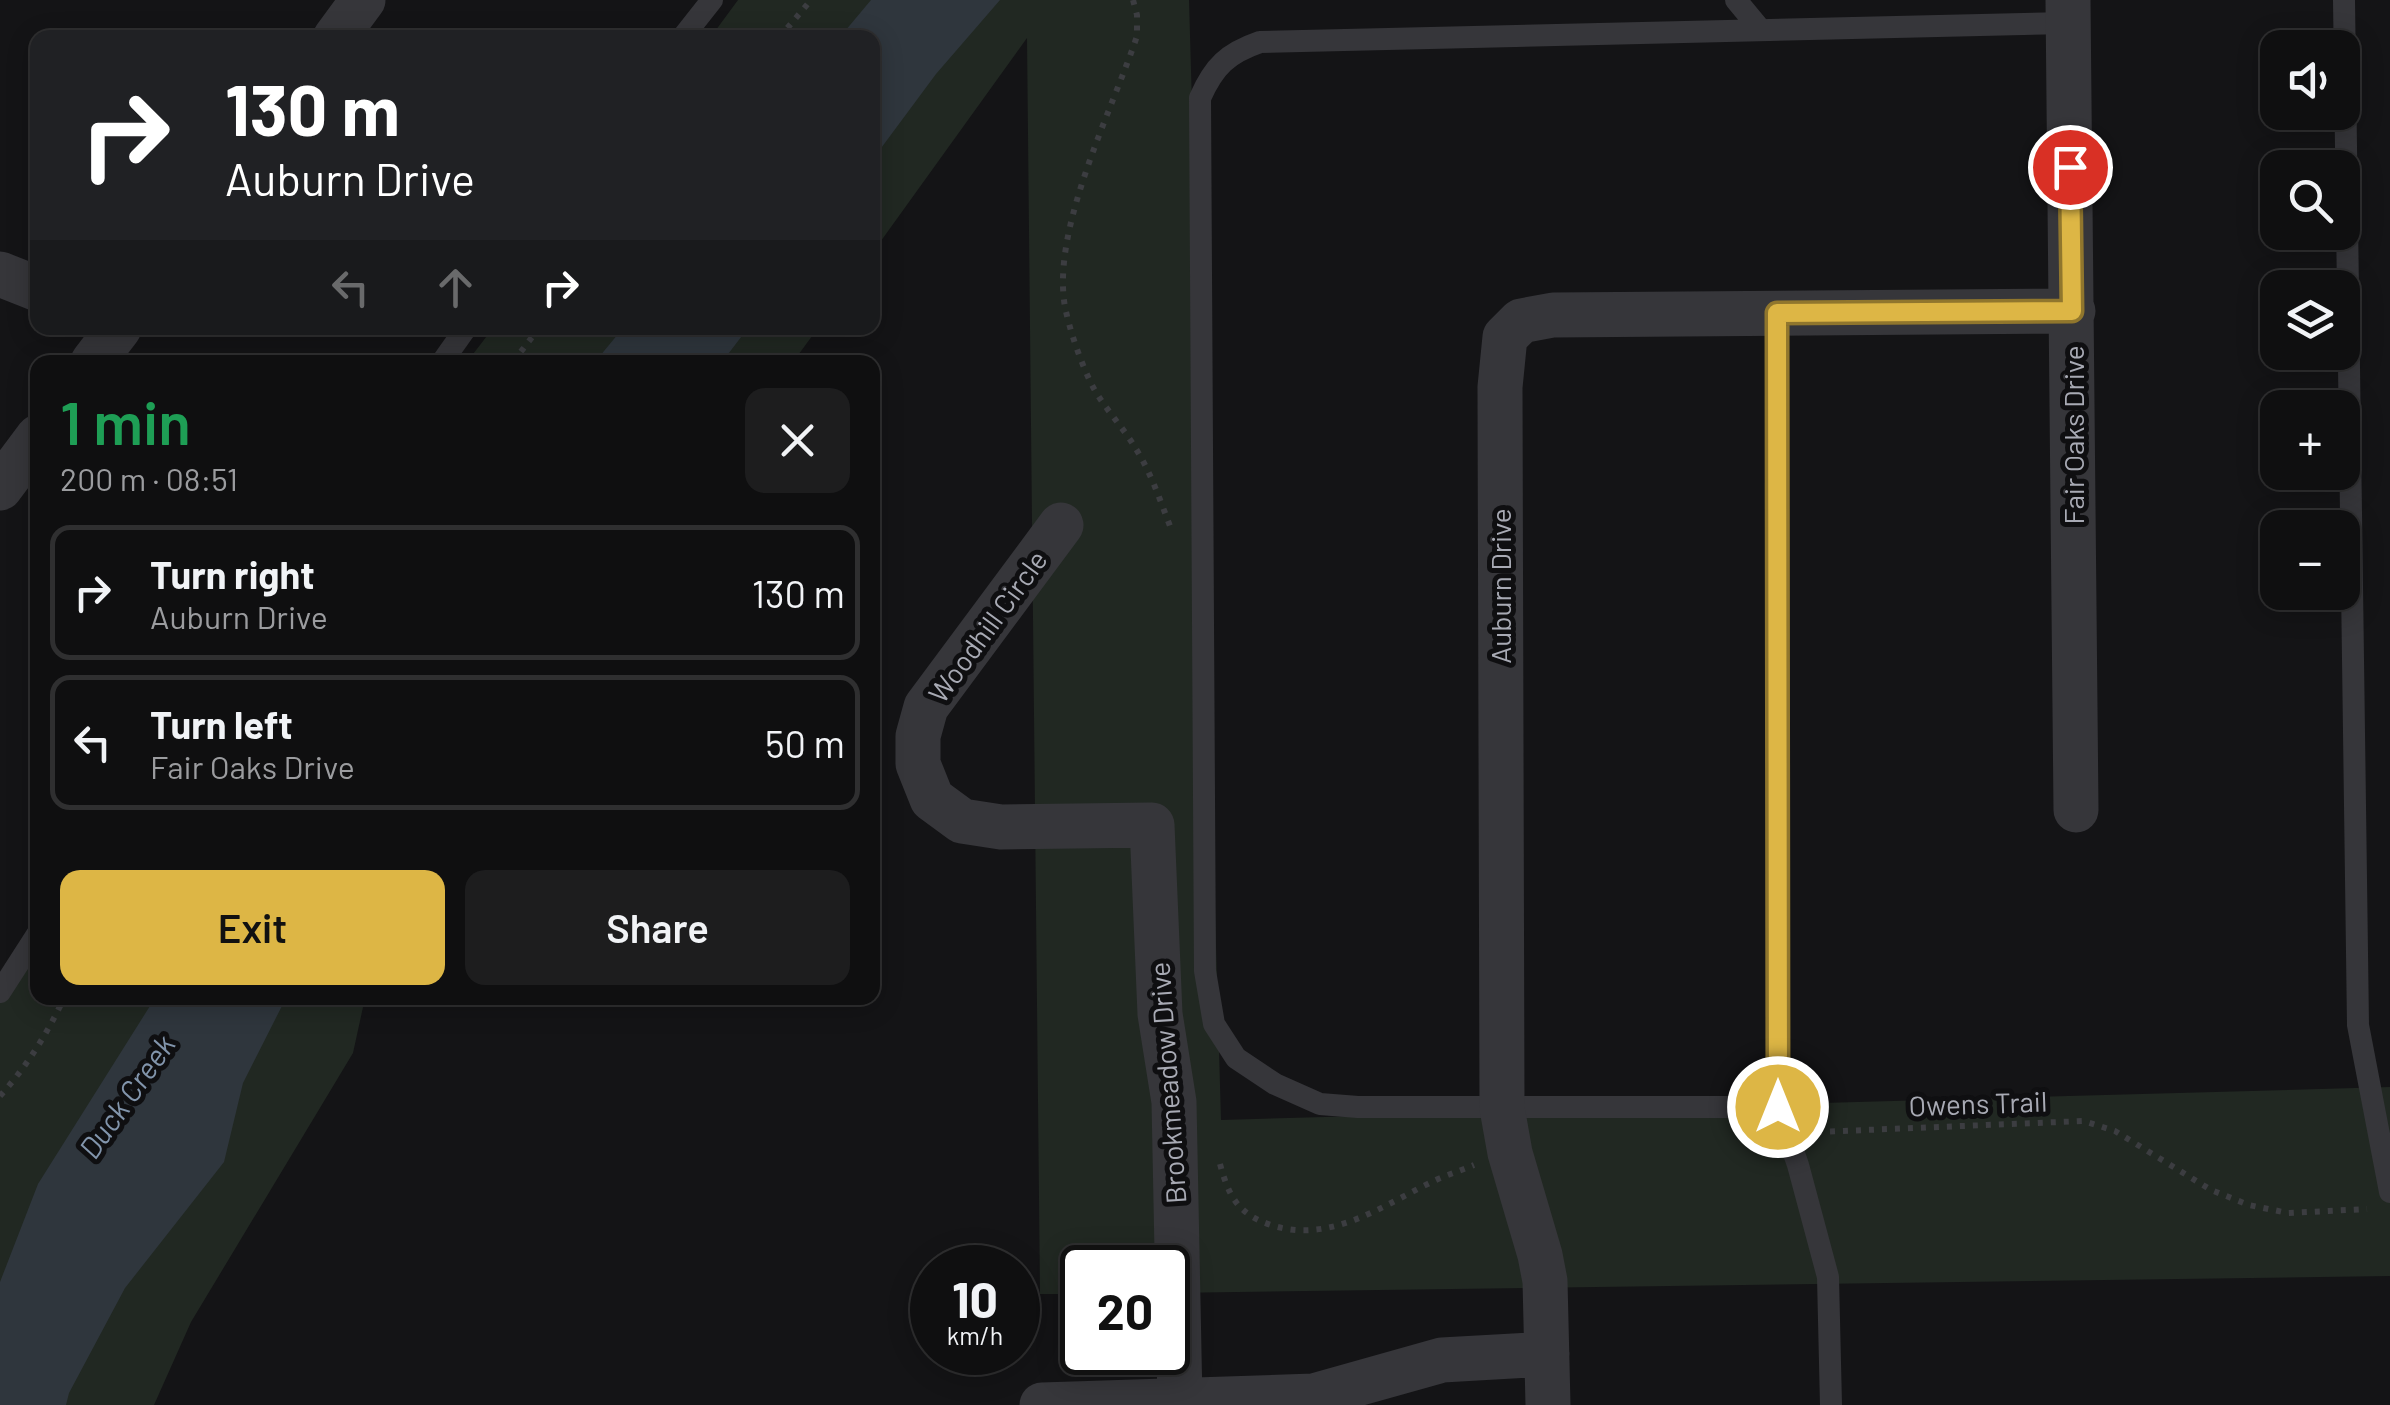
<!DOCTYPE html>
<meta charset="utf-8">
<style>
:root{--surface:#0f0f10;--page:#1d1d1e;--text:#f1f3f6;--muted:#9b9c9f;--line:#2f2f30;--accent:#ddb645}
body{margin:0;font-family:Barlow,sans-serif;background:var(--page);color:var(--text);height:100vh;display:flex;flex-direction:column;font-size:38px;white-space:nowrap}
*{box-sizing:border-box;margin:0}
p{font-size:32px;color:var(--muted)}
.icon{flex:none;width:55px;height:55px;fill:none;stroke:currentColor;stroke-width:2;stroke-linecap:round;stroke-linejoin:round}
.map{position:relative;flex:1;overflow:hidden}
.panel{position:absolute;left:30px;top:355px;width:850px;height:650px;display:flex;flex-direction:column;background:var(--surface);border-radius:20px;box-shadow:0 5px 25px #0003,0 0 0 2px var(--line)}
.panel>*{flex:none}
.top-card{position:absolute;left:30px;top:30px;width:850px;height:305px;border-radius:20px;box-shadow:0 5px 25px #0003,0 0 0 2px var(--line);background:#202124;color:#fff;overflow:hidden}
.fabs{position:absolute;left:2260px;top:30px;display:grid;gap:20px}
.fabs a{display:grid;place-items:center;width:100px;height:100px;border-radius:20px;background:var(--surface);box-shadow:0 5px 25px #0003,0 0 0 2px var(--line);font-size:50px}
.speed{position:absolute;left:910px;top:1245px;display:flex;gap:20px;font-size:50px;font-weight:700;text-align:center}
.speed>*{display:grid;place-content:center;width:130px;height:130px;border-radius:50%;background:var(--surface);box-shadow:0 5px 25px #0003,0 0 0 2px var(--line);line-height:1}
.speed small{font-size:25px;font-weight:400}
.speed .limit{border:5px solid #111;border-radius:15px;background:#fff;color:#111}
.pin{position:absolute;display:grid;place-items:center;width:85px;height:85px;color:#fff;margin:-42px;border:5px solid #fff;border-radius:50%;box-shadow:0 2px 10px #0007}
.me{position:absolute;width:110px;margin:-55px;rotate:0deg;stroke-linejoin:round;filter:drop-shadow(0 0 8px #0008)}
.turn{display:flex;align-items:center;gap:35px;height:210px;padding:0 30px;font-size:45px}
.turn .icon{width:130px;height:130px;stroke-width:2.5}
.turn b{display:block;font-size:70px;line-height:85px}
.lanes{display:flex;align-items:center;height:95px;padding:0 30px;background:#0003;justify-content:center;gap:50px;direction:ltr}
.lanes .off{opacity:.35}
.round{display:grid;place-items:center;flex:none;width:105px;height:105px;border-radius:20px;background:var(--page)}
.summary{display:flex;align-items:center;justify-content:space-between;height:170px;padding:0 30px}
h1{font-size:60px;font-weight:600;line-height:75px;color:#1e9e55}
.primary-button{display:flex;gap:20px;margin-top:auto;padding:20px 30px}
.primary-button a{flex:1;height:115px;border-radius:20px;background:var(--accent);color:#111;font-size:40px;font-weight:600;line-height:115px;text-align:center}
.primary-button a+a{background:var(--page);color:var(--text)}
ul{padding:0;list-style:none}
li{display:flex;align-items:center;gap:30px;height:135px;margin:0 20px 15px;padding:0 10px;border:5px solid var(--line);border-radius:20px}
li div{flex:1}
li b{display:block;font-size:38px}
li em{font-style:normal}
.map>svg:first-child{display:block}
</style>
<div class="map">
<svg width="2390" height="1405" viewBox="0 0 2390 1405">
<rect width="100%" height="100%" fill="#141416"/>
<path fill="#212822" d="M738 0H1189L1221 1120 2390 1087V1276L1168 1293V1268H1082V1294H1040L1027 38 873 252 872 38H710Z
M493 328H818L793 362H467Z
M37 936 38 998H365L353 1053 191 1322 154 1405H0V986Z"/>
<path fill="#2f363d" d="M871 0H1000L936 74 873 159 872 38 840 37Z
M623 328H748L722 362H595Z
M155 998H286L243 1083 224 1162 125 1288 69 1393 66 1405H0V1282L38 1184Z"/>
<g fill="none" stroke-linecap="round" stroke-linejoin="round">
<path stroke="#3c3d41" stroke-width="6" stroke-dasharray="5 8" stroke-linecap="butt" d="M1133 0 1137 15V36C1112 111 1051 229 1065 307 1070 331 1079 357 1089 379 1100 404 1122 425 1136 449 1151 473 1160 500 1170 526
M779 38 811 0
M513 362 539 328
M0 1096C27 1066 47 1034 64 998
M1817 1132 2084 1121 2115 1131 2211 1190 2249 1205 2288 1213 2367 1209
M1220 1164C1229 1197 1238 1214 1271 1225 1332 1245 1386 1203 1438 1179 1450 1174 1462 1170 1474 1165"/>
<path stroke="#36363a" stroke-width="22" d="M1736 0 1760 29
M2344 0 2358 1025 2390 1192
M682 38 712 0
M1777 313 1778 1107 1798 1165 1828 1277 1831 1405
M442 362 466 328
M0 992 38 933
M1778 1107H1358L1320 1104 1275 1084 1236 1058 1214 1024 1205 971 1200 98C1214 66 1228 53 1260 42L2068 23"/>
<path stroke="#36363a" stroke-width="45" d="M2068 0 2076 810
M335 38 363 0
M0 274 38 289
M93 362 119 328
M0 488 38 437
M1061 525 926 707 918 736V764L932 799 962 821 1001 827 1152 825 1160 1014 1174 1102 1180 1402
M1042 1405 1314 1396 1442 1360 1547 1354
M1548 1405 1545 1281 1540 1255 1510 1153 1502 1108 1500 387 1505 337 1521 321 1553 315 2073 311"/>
</g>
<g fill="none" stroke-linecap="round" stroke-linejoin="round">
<defs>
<path id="route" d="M1778 1107 1777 313 2072 311 2070 167"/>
</defs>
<use href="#route" stroke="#90762d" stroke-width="25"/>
<use href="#route" stroke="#ddb645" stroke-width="18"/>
</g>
<g text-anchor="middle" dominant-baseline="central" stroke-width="10" stroke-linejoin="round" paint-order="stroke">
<g font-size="28" fill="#a8aab4" stroke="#0f0f11">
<text transform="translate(2073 435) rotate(-90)">Fair Oaks Drive</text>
<text transform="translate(1500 586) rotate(-90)">Auburn Drive</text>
<text transform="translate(987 626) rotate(-54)">Woodhill Circle</text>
<text transform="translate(1167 1083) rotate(-94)">Brookmeadow Drive</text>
<text transform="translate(1978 1103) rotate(-2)">Owens Trail</text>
</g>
<g font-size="30" font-style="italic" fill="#8295ac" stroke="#0f0f11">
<text transform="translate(126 1096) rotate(-55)">Duck Creek</text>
</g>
</g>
</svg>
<div class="fabs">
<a><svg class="icon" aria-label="sound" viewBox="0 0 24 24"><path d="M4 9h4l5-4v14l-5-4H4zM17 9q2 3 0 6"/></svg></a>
<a><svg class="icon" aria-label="search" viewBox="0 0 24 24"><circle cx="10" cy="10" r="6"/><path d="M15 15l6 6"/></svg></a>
<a><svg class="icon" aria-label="layers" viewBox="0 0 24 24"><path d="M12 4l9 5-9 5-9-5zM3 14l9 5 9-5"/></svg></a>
<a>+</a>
<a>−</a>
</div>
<div class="speed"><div>10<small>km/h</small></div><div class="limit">20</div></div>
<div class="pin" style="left:2070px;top:167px;background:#d93025"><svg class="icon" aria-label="arrive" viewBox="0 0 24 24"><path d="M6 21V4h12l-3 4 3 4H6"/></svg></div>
<svg class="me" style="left:1778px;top:1107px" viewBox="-20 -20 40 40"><circle r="17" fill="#ddb645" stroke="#fff" stroke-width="3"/><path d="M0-11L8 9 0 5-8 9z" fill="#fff"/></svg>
<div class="top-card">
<div class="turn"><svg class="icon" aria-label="right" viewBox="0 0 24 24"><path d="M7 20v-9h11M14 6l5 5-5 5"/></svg><div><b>130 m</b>Auburn Drive</div></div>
<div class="lanes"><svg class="icon off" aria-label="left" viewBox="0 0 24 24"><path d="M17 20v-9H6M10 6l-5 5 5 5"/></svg><svg class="icon off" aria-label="ahead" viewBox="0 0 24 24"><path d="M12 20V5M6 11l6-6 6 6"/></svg><svg class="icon" aria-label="right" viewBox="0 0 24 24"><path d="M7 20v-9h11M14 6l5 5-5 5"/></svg></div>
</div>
<section class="panel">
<div class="summary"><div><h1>1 min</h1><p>200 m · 08:51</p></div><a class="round"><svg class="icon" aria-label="close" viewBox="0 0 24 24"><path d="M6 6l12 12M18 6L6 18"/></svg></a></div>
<ul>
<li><svg class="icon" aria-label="right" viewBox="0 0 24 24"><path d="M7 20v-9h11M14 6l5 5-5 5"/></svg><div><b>Turn right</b><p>Auburn Drive</p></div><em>130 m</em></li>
<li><svg class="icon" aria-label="left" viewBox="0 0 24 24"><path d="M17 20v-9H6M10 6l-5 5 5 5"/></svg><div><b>Turn left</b><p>Fair Oaks Drive</p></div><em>50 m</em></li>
</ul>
<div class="primary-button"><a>Exit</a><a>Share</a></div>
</section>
</div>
